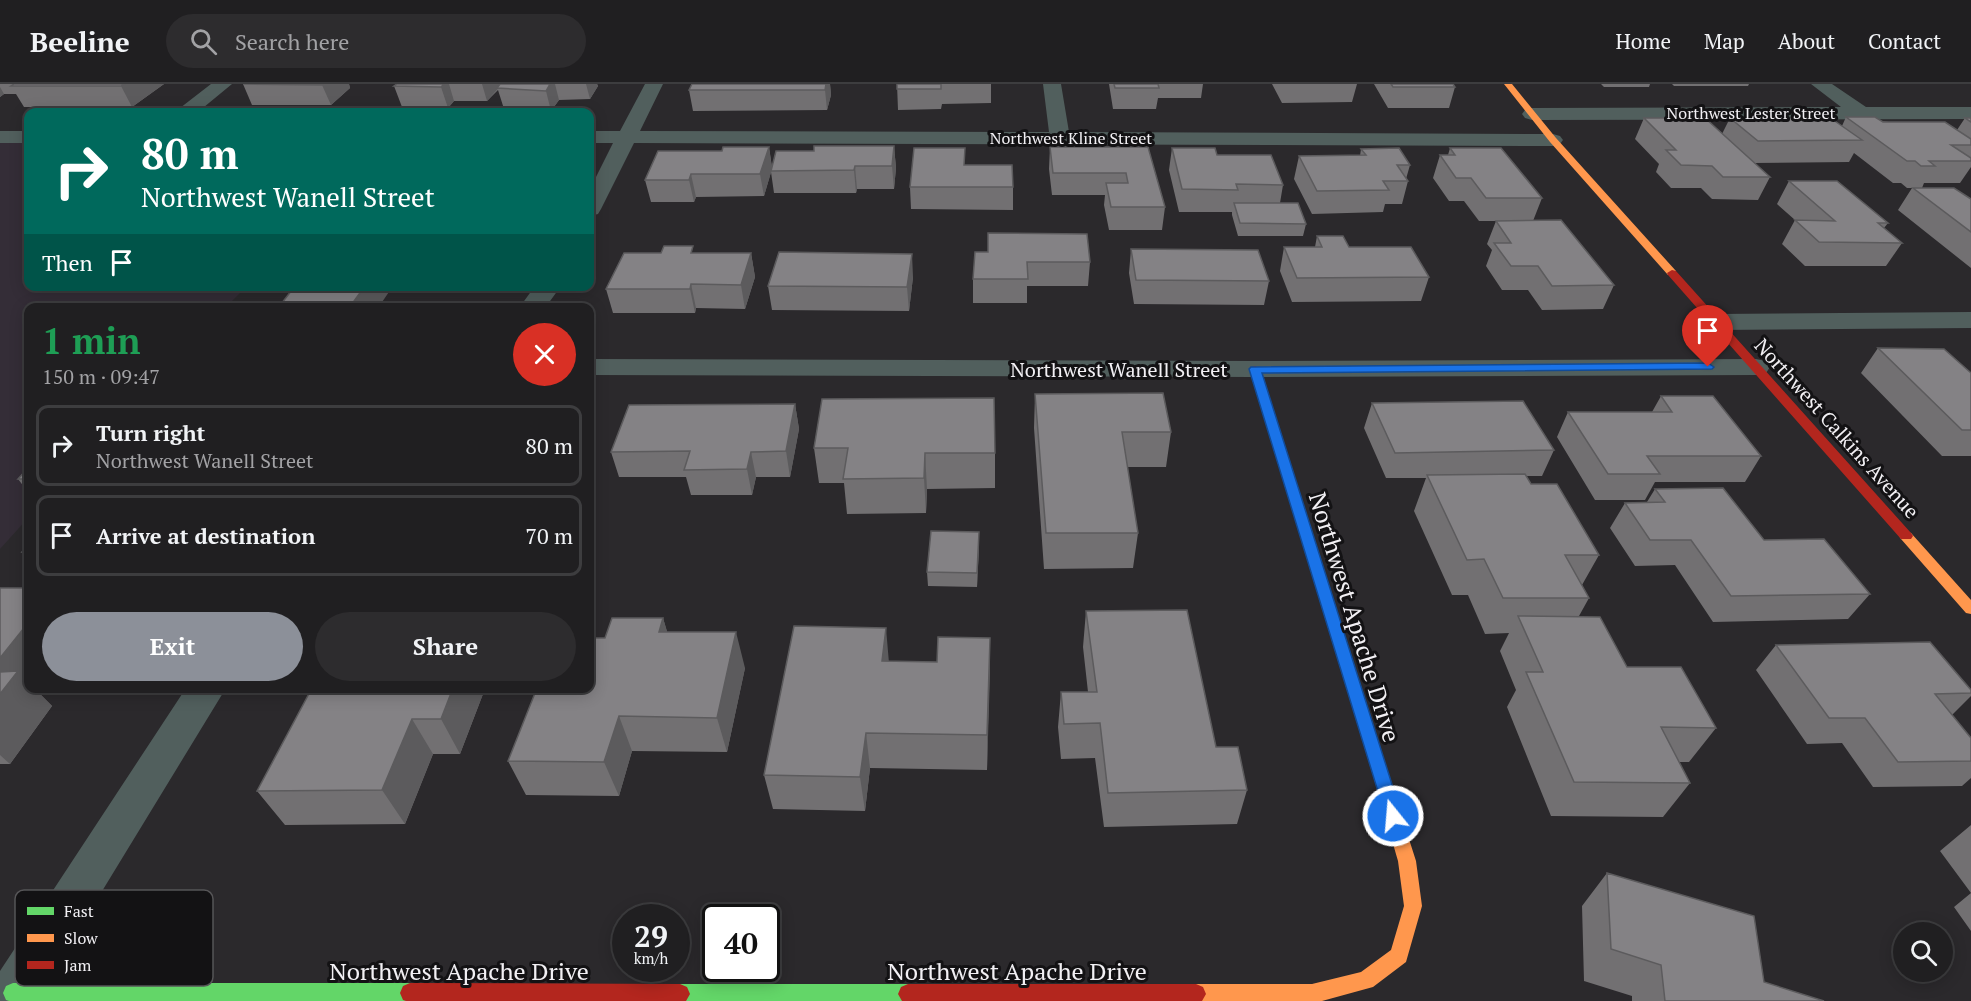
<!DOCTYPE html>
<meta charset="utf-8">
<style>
:root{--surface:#201f21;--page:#2d2c2e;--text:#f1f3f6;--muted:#a2a2a5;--line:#3d3d3f;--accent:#8c9099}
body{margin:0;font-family:"PT Serif",serif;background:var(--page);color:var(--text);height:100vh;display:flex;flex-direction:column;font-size:22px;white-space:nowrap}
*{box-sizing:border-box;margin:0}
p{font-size:20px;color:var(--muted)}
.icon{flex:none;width:33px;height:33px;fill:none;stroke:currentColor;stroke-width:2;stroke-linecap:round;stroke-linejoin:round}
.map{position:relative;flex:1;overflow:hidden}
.details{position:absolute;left:24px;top:219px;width:570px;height:390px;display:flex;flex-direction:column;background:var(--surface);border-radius:12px;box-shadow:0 3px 15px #0003,0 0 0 2px var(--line)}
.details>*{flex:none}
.guide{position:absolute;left:24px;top:24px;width:570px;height:183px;border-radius:12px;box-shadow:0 3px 15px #0003,0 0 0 2px var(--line);background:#00695c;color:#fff;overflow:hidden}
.fabs{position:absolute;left:1893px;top:838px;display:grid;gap:12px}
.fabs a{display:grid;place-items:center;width:60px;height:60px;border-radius:50%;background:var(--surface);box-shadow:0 3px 15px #0003,0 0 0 2px var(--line);font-size:30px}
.speed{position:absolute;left:612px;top:820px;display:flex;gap:12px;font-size:30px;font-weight:700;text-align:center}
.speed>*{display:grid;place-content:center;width:78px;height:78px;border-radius:50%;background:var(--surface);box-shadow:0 3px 15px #0003,0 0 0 2px var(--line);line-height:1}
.speed small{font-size:15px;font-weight:400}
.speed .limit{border:3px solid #111;border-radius:9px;background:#fff;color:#111}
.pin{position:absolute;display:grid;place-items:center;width:51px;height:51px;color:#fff;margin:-62px -26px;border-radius:50% 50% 50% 0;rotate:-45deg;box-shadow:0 0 6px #0007}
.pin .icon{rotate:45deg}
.me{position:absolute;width:66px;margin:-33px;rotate:343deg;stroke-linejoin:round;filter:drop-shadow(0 0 4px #0008)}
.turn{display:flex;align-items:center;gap:21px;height:126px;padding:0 18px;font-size:27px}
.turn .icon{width:78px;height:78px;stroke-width:2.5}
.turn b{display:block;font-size:42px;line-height:51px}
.then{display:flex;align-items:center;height:57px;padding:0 18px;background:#0003;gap:12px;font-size:22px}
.round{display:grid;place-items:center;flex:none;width:63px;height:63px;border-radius:32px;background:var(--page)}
.headline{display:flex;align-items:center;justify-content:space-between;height:102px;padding:0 18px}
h1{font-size:36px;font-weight:700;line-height:45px;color:#1e9e55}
.primary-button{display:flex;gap:12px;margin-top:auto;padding:12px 18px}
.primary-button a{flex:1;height:69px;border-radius:36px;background:var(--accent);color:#fff;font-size:24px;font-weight:700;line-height:69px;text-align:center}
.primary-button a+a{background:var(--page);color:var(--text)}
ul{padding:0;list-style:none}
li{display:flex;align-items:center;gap:18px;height:81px;margin:0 12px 9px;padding:0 6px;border:3px solid var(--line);border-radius:12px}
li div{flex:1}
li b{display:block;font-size:22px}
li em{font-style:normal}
header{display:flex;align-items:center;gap:36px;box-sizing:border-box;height:84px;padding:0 30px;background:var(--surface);border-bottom:2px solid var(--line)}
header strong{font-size:28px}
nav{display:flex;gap:33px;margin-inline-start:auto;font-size:21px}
.search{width:420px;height:54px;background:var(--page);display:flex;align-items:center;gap:15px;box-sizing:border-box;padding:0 21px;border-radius:33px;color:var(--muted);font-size:22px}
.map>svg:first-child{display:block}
</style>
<header>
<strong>Beeline</strong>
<div class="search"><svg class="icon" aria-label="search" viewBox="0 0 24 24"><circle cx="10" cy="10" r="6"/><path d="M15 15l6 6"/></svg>Search here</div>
<nav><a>Home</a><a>Map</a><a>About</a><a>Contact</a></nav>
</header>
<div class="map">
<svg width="1971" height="917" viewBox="0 0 1971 917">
<rect width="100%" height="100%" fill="#2b292c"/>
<path fill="#342d37" d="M28 56V202L246 203 226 223 28 224V434L0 465V57Z"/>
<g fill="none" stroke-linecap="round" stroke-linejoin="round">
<path fill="#515f5d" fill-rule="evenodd" d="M211 0H232L198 28H178L180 24Z
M645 0H663L640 47 1049 48 1043 0H1061L1069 48 1553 50 1560 52 1563 56 1560 60 1553 62 634 59 601 125 598 130 590 132V105L613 59H590V47H620Z
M1811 0H1832L1866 23H1971V35L1532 36 1525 34 1522 30 1525 26 1532 24 1841 23Z
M0 47H28V59H0Z
M535 202H561L545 224H519Z
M1971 228V244L1716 246 1707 244 1703 238 1707 232 1716 230Z
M590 275 1255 277 1756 275 1766 277 1770 283 1766 289 1756 291 1255 293 590 291Z
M186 604H226L35 917H0V887Z"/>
<path fill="#63d668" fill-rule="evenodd" d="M13 899H410L417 902 420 909 417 916 414 917H9L6 916 3 909 6 902Z
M680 900H908L915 903 918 910 914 917H674L670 910 673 903Z"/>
<path fill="#ff974d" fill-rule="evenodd" d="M1504 0H1512L1556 54 1676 187V191H1668L1550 58Z
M1906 447 1911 449 1971 516V530L1966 529 1901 455 1899 452 1901 449Z
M1385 698 1391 700 1393 705 1416 777 1422 822 1406 878 1373 903 1322 917H1189L1186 910 1189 903 1196 900H1312L1361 888 1391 866 1404 822 1398 777 1377 705 1379 700Z"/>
<path fill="#b3261e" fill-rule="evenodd" d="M1672 186 1676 187 1911 449 1913 452 1911 455H1901L1668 191 1667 189Z
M1255 282 1261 285 1393 705 1391 710 1385 712 1379 710 1377 705 1249 285Z
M410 899 680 900 687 903 690 910 686 917H406L403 916 400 909 403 902Z
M908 900H1196L1203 903 1206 910 1202 917H902L898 910 901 903Z"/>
</g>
<path fill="#727072" d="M0 0H164L132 23H24L16 10H4L0 13Z
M243 0H349L350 4 331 21H252Z
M397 0H597L598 2 590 15 559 16 551 27 504 25 498 6 487 17H454L448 24 402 23 394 2Z
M692 0H830L831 11 827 26 693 27 689 6Z
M897 0H991V19L942 20 941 25 898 26Z
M1109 0H1203L1201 14H1158L1156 25H1113Z
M1272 0H1357L1352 18 1282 19Z
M1374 0H1453L1455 3 1449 24H1388Z
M1601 0H1650L1649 3H1604Z
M1672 0H1749L1748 2H1674Z
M1846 33 1957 46 1965 34H1971V83L1960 99H1924L1922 104 1971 115V184L1898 126 1912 104H1907L1901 99H1893L1854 69 1849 78 1753 79 1770 93 1758 116 1712 115 1701 104H1671L1656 88 1659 80 1635 55 1644 34 1722 50 1730 34 1842 42Z
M894 62 896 84 894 105H857L856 109H774L771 88 764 112 696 113 694 118H651L645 96 722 67 769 63 772 83 814 67Z
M1050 63H1148L1165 123 1162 146H1109L1104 121 1105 111H1052L1049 85Z
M1172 64 1217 71 1283 101 1280 119 1306 140 1303 152H1238L1232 131V128H1179L1169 86Z
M1450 64 1542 114 1533 137 1614 201 1603 225 1542 226 1528 206H1502L1486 182 1492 166 1487 160 1496 137H1479L1464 117H1449L1433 94 1440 71H1448Z
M1361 65 1410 81 1406 95 1408 97 1402 120H1385L1383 128 1312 130 1294 95 1299 72H1360Z
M965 81 1013 103V126L911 125 910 103Z
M1789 97 1888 139 1884 144 1902 159 1886 182H1805L1782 160 1795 136 1777 120Z
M1317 152 1429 193 1421 217 1292 218 1280 187 1284 163H1315Z
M1131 165 1269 197 1264 221 1134 220 1129 189Z
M975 168 1090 178 1088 202H1027V219H973V195Z
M694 169H751L755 193 745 225 696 224 695 229H613L606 205Z
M913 193 909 227 772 226 768 202Z
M1878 264 1971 289V372H1942L1861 289Z
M1035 310 1171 348 1166 383H1127L1138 449 1133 484 1044 485 1034 344Z
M1661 312 1761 372 1745 398H1655L1645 416H1595L1557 353 1568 328H1652Z
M822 315 995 369V404L927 405 926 429 847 430 844 399H819L814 364Z
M1372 319 1554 366 1542 392H1526L1531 400 1599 471 1582 501 1589 514 1579 532 1627 583 1716 644 1689 678H1679L1690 699 1663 733 1551 732 1507 623 1516 606 1500 567 1509 549 1485 550 1468 511H1452L1414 427 1426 394H1386L1364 344Z
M795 320 799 345 790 393H756L752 411H691L686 393H619L611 368Z
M28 384V408L18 395Z
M1655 405 1764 456 1870 510 1848 535 1713 538 1675 481 1635 482 1610 444 1625 419 1647 418Z
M28 461V476L22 468Z
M979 461 977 503 928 502 927 488Z
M0 504 28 604H38L36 606 52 622 10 680H0Z
M1086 527 1216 663 1247 706 1237 740 1104 743 1095 674 1061 675 1058 643 1061 608H1088L1083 563Z
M663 534 667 548 745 584 727 668 632 667 619 712 526 711 508 677 605 554Z
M990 554 987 686 870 684 865 727 773 725 764 691 889 577 937 578Z
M1776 561 1971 606V612L1952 631 1971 654V694L1962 702 1873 703 1842 659 1807 660 1756 586Z
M312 604 483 610 460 670H433L405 740 285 741 257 707Z
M1971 741V847L1954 823 1971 809 1940 767Z
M1607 789 1764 898 1824 917H1632V912L1584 897 1582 822Z"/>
<path fill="#5c5b5d" d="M124 0H164L132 23 121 2Z
M323 0H349L350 4 331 21 322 1Z
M444 0H449L454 17 448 24 441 3Z
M482 0H502L487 17Z
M550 0H555L559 16 551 27 546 7Z
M586 0H597L598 2 590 15Z
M826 0H830L831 11 827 26 825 6Z
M0 3 4 10 0 13Z
M894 62 896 84 894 105 892 82Z
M769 63 772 85 764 112 760 90Z
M855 82 857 105 856 109 854 86Z
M691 90 696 113 694 118 689 96Z
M751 169 755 193 745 225 741 201Z
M912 170 913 193 909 227 907 203Z
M691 200 696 224 695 229 690 205Z
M365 202H393L378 224H349Z
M795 320 799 345 790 393 786 367Z
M751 368 756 393 752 411 747 385Z
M925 369 927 405 926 429 924 394Z
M979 448V461L977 503V489Z
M663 534 674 570 659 548Z
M28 539V604H38L36 606 52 622 10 680 0 671V574Z
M886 544 889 579 882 577Z
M736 548 745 584 727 668 717 634Z
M990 554V590L987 686V651Z
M453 604H480L483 610 460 670 441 635Z
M619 632 632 667 619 712 604 678Z
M412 635 433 670 405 740 382 706Z
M866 649 870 684 865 727 860 693Z"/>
<path fill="#848285" stroke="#5c5b5d" stroke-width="1.5" d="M14 0H124L121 2H11Z
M243 0H323L322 1Z
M397 0H444L441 3 394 2Z
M500 0H550L546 7 497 4Z
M692 0H826L825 6H689Z
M897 0H941V5H897Z
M1114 0H1158L1159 4H1115Z
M1391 0H1453L1455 3H1393Z
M1829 33 1862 56 1758 57 1730 34Z
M1846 33H1875L1883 38H1945L1971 55V61H1951L1971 74V77H1929L1935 82H1921L1915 77H1907Z
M1644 34H1705L1770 93H1723L1712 82 1681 81 1666 66H1676Z
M1965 34H1971V38Z
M814 62H894L892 82H855L854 86 771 87 776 67H814Z
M723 63H769L760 90H691L689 96H645L658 67H722Z
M1050 63H1148L1165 123H1111L1106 99H1128L1126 89H1053Z
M914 64H965L964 81H1012L1013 103H910Z
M1172 64H1215L1217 71H1271L1283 101 1236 100 1238 106 1182 105Z
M1399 64 1410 81H1397L1408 97H1383L1389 106 1317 107 1299 72 1366 71 1361 65Z
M1450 64H1501L1542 114H1486L1471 94H1456L1440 71H1455Z
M1789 97H1837L1888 139H1878L1902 159 1819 158 1795 136 1835 137Z
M1913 104H1954L1971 115V148Z
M1234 119H1298L1306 140 1240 139Z
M1561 136 1614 201 1552 202 1538 182H1511L1494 159H1511L1496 137Z
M988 149 1087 150 1090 178H1027L1028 195H973L975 168H988Z
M1317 152H1343L1349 163H1411L1429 193 1297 194 1284 163H1322Z
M664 162H693L691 169H751L741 201 691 200 690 205H606L624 169H661Z
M1131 165 1258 166 1269 197 1136 196Z
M779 168 912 170 907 203 768 202Z
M295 202H365L349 224H278Z
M1878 264 1944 265 1971 289V346H1962Z
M1163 309 1171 348H1122L1138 449H1046L1035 310Z
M1661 312H1713L1761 372H1647L1660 390H1608L1568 328H1672Z
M994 314 995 369H925L924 394 843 395 848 364H814L822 315Z
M1523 317 1554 366 1395 369 1372 319Z
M795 320 786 367 751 368 747 385 684 386 690 367 611 368 629 321Z
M28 384V395H18Z
M1525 390 1531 400H1557L1599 471H1565L1589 514H1503L1484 475 1467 476 1427 391Z
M1723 404 1764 456 1824 455 1870 510 1731 512 1691 456H1650L1625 419 1665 418 1655 405Z
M931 447 979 448 977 489 927 488Z
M28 461V468H22Z
M0 504H28V539L0 574Z
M1187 526 1216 663H1238L1247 706 1108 709 1100 639 1064 640 1061 608H1097L1086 527Z
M1518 532 1600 533 1627 583H1681L1716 644 1661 643 1690 699 1574 698 1526 588H1543Z
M612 534H663L659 548H736L717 634 619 632 604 678 508 677 537 604H590V554H605Z
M794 542 886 544 882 577 937 578 938 553 990 554 987 651 866 649 860 693 764 691Z
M1930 558 1971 606V609L1935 610 1971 654V677L1898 678 1865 634H1829L1776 561Z
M18 587 0 610V588Z
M312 604H453L441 635H412L382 706 257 707Z
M1607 789 1754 832 1764 898 1824 917H1665L1661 881 1611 865Z"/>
<path fill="#1a73e8" stroke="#114b97" stroke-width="1.5" d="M1708 279 1714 283 1712 285 1262 289 1402 732 1399 737 1393 740 1387 737 1249 285 1251 283Z"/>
<g text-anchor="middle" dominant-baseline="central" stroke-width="6" stroke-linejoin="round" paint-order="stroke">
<g font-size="16" fill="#f2f0f4" stroke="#131214">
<text x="1751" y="29">Northwest Lester Street</text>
<text x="1071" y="54">Northwest Kline Street</text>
</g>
<g font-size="20" fill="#f2f0f4" stroke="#131214">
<text x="1119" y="285">Northwest Wanell Street</text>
<text transform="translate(1837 344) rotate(48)">Northwest Calkins Avenue</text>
</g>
<g font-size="24" fill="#f2f0f4" stroke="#131214">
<text transform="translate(1355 533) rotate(73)">Northwest Apache Drive</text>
<text x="459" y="887">Northwest Apache Drive</text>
<text x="1017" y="887">Northwest Apache Drive</text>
</g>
</g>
<rect x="15" y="806" width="198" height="96" rx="9" fill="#131214" stroke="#565557" stroke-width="1.5"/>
<rect x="27" y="823" width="27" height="8" fill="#63d668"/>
<rect x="27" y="850" width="27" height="8" fill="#ff974d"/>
<rect x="27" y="877" width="27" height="8" fill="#b3261e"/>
<g font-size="16" fill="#f2f0f4">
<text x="64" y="833">Fast</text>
<text x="64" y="860">Slow</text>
<text x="64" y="887">Jam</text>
</g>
</svg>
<div class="fabs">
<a><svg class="icon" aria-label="search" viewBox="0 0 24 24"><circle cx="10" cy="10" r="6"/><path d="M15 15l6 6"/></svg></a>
</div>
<div class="speed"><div>29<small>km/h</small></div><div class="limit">40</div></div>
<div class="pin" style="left:1708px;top:283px;background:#d93025"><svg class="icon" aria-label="arrive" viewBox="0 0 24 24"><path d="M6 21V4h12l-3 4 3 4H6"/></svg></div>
<svg class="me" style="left:1393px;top:732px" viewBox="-20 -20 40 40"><circle r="17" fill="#1a73e8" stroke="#fff" stroke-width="3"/><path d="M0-11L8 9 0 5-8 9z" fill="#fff"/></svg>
<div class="guide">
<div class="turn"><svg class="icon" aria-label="right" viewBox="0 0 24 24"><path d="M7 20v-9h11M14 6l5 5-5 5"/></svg><div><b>80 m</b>Northwest Wanell Street</div></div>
<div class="then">Then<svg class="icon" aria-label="arrive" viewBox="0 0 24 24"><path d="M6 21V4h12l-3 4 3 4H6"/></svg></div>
</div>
<section class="details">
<div class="headline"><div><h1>1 min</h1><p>150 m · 09:47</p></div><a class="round" style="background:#d93025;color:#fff"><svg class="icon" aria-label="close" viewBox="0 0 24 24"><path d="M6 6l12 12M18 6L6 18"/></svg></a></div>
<ul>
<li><svg class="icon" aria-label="right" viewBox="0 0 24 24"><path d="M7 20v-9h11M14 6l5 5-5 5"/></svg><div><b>Turn right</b><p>Northwest Wanell Street</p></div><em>80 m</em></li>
<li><svg class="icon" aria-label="arrive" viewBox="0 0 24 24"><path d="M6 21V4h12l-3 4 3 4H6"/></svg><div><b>Arrive at destination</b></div><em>70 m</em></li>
</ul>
<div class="primary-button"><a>Exit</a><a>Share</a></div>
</section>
</div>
